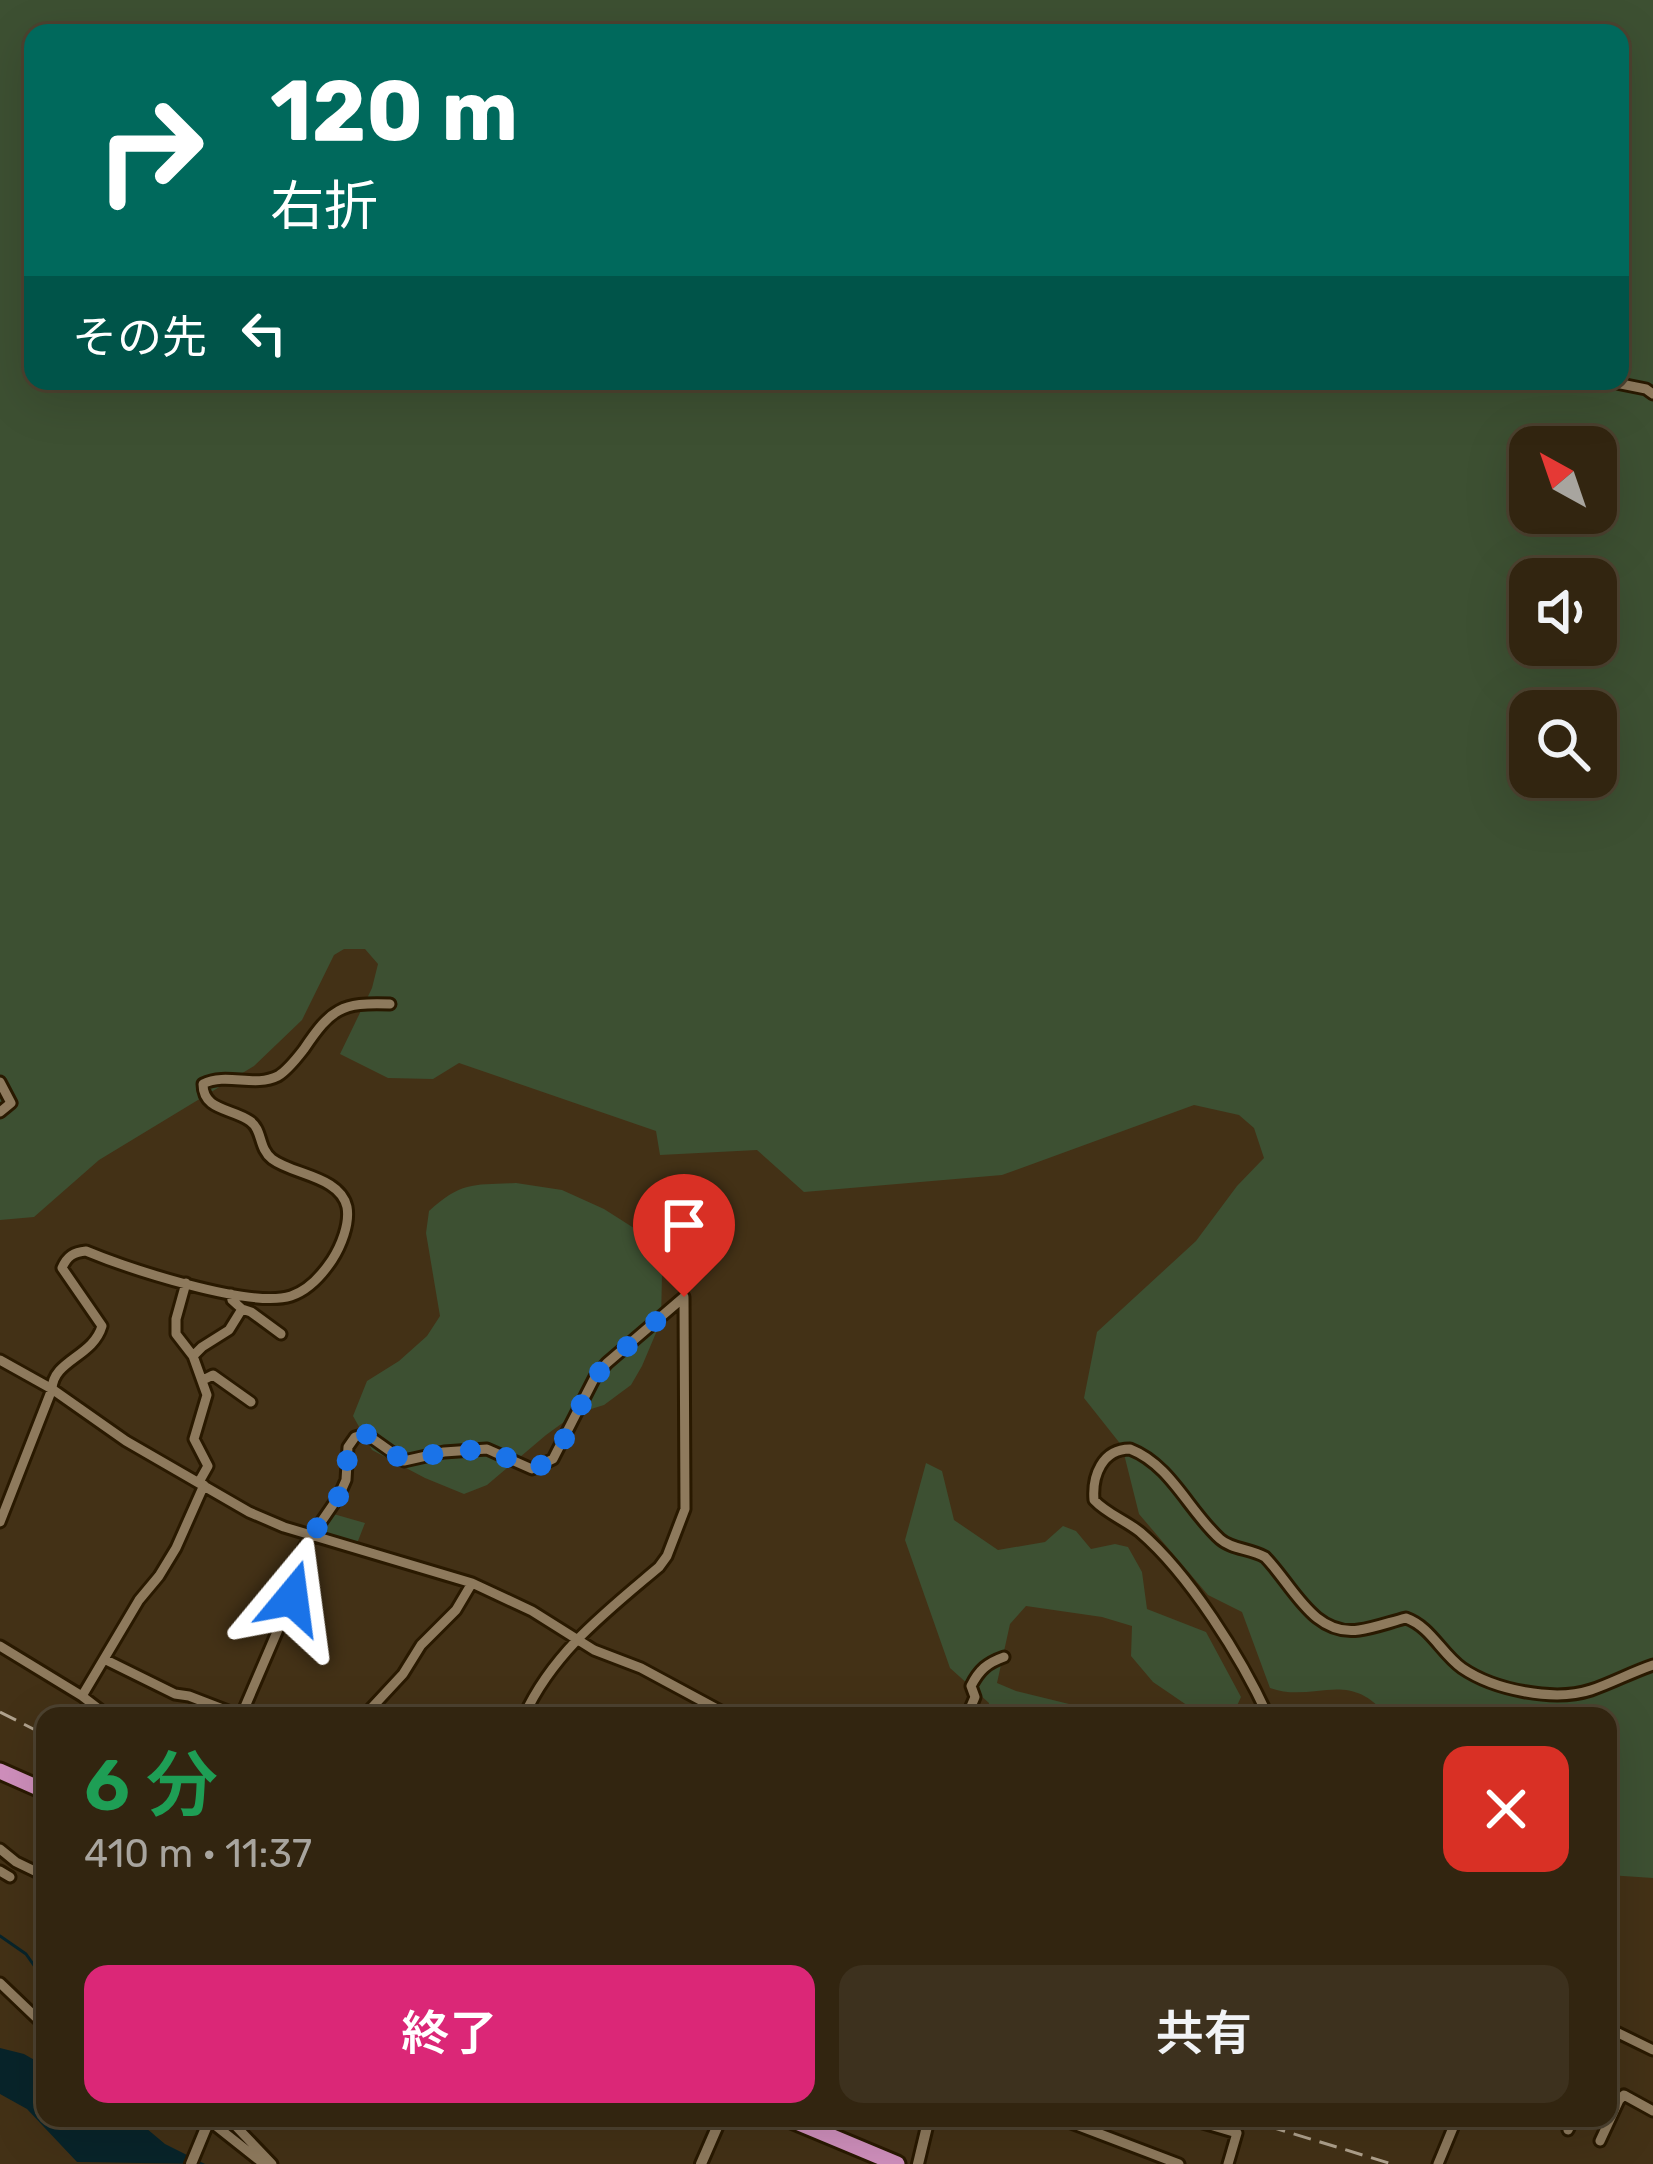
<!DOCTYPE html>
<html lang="ja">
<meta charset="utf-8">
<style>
:root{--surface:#322510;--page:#3d311e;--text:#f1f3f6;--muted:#a8a59f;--line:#4d4230;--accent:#db2777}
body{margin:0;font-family:Rubik,"Noto Sans JP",sans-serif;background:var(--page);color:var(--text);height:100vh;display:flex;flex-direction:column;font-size:45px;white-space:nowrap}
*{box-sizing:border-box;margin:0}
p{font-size:39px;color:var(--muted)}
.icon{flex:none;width:66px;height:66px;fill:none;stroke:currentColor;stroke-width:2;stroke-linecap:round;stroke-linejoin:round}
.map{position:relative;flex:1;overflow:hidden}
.panel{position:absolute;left:36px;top:1707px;width:1581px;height:420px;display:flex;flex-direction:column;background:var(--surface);border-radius:24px;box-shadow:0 12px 48px #0002,0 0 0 3px var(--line)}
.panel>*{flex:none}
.hud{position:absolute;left:24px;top:24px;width:1605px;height:366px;border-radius:24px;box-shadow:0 12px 48px #0002,0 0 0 3px var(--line);background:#00695c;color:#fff;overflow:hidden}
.needle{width:78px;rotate:320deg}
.buttons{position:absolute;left:1509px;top:426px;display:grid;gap:24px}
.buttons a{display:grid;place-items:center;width:108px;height:108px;border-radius:24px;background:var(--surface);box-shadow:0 12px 48px #0002,0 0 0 3px var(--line);font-size:60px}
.pin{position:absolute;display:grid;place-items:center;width:102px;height:102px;color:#fff;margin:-123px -51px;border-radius:50% 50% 50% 0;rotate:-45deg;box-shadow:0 0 12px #0007}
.pin .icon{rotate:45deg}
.me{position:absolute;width:132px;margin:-66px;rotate:16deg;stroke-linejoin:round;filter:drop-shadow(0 0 9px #0008)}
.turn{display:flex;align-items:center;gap:42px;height:252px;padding:0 48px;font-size:54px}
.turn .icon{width:156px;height:156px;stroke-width:2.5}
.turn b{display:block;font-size:84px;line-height:102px}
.then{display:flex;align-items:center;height:114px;padding:0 48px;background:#0003;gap:24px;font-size:45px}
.round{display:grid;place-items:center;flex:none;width:126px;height:126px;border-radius:24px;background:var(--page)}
.overview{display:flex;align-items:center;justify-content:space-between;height:204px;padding:0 48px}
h1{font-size:72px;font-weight:600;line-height:90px;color:#1e9e55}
.primary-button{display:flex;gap:24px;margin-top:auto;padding:24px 48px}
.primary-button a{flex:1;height:138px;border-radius:24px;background:var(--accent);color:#fff;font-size:48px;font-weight:600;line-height:138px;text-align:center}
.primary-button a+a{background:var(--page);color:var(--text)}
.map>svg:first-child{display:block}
</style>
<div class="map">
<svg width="1653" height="2164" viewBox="0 0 1653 2164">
<rect width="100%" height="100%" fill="#433116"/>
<path fill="#3d5032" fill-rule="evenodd" d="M0 0H1653V1878L1608 1875V1716H1387C1348 1667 1314 1704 1270 1688L1242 1612 1208 1595 1139 1514 1122 1446 1084 1398 1097 1332 1196 1241 1237 1186 1264 1158 1254 1128 1239 1115 1194 1105 1002 1175 804 1192 757 1150 660 1155 656 1131 459 1063 433 1079 388 1078 340 1054 372 988 378 964 365 949H344L334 955 302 1020 254 1066 99 1160 34 1217 0 1220ZM33 33H1620V381H33ZM1530 447H1596V513H1530ZM1530 579H1596V645H1530ZM1530 711H1596V777H1530Z
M516 1183 562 1190 604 1209 637 1230 655 1251 662 1275 661 1321 642 1366 631 1385 604 1405 575 1414 546 1435 487 1485 464 1494 425 1478 372 1450 353 1416 367 1381 399 1361 427 1336 440 1316 426 1233 429 1211C462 1181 474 1185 516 1183Z
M926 1463 942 1471 954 1520 998 1550 1045 1542 1063 1526 1076 1531 1091 1549 1115 1544 1128 1547 1142 1572 1147 1609 1206 1632 1241 1697 1235 1710H1194L1153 1682 1131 1656 1132 1626 1102 1617 1026 1606 1010 1624 997 1683 1016 1691 1118 1716H988L989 1703 950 1668 905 1540Z
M330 1513 365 1523 356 1546 318 1533Z"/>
<path fill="#08242a" d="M0 2048 24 2054 45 2066V2118H134L165 2144 205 2164 77 2162 27 2109 0 2094Z"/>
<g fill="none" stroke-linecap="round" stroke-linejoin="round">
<path stroke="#08242a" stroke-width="3" d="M0 1936 26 1954 45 1981"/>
<defs>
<path id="minor" d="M1620 279 1622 285 1620 291
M1606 381 1646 389 1653 394
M0 1082 11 1103 0 1112
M186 1283 176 1319V1334L193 1356 207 1395 194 1439 208 1466 199 1482
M242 1309 251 1312 281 1334
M193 1356 202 1347 229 1330 242 1309 232 1300 231 1294
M0 1360 52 1389 126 1441 249 1512 284 1527 472 1583 532 1611 594 1650 641 1668 730 1716
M203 1380 213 1375 251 1402
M0 1522 52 1389C53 1360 93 1357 102 1326L62 1268C67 1256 74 1252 86 1251 127 1268 250 1309 291 1296 309 1290 322 1275 332 1260 341 1246 350 1224 347 1207 340 1176 293 1175 272 1159 258 1148 263 1130 250 1121 232 1108 203 1111 203 1084 227 1072 254 1088 278 1076 288 1070 297 1058 304 1049 331 1009 341 1002 390 1004
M0 1646 82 1696 108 1716
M104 1659 175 1694 189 1696 241 1716
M82 1696 139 1600 159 1576 176 1548 204 1485
M241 1716 292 1597 304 1547 339 1496 346 1480 348 1447 355 1437 366 1434 404 1461 444 1452 487 1449 532 1469 553 1459 595 1377 607 1363 684 1297
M364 1716 403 1674 421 1645 456 1610 472 1583
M524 1716C553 1652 607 1611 659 1567L667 1556 685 1509 684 1297
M967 1716 975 1697 971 1686C979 1670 987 1663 1004 1657
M1268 1716C1241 1657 1189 1574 1140 1532 1125 1520 1107 1514 1094 1500 1092 1476 1102 1449 1130 1449 1171 1465 1188 1510 1220 1539 1231 1549 1251 1549 1265 1557 1292 1584 1313 1637 1359 1630 1374 1628 1390 1622 1406 1618 1431 1627 1441 1653 1462 1668 1494 1690 1554 1702 1591 1690 1612 1683 1632 1672 1653 1665
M0 1849 16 1862 45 1876
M0 1871 10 1877
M0 1983 45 2026
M1608 2028 1653 2050
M1608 2096 1619 2100 1624 2095 1653 2111
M211 2118 216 2126 264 2164
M228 2118 272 2164
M1058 2118 1179 2164
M1186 2118 1237 2133 1228 2164
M1568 2130 1574 2118
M1600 2141 1619 2100
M1438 2164 1457 2118"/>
<path id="tertiary" d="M191 2164 210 2118
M701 2164 721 2118
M918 2164 929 2118"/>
<path id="trunk" d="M0 1771 45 1791
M787 2118 897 2164"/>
</defs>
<use href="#minor" stroke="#291900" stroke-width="15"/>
<use href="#tertiary" stroke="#291900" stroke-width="16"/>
<use href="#trunk" stroke="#291900" stroke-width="21"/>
<use href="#minor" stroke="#8e7a5d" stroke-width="9"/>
<use href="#tertiary" stroke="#8e7a5d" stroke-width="10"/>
<use href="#trunk" stroke="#cf8fbc" stroke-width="15"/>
<path stroke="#b0a28d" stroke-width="3" stroke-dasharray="18 9" stroke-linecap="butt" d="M0 1712 45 1735
M1242 2118 1392 2164"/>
</g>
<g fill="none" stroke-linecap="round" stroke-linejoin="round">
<path stroke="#1a73e8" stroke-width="21" stroke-dasharray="0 37.8" d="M292 1598 304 1547 339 1496 346 1480 348 1447 355 1437 366 1434 404 1461 444 1452 487 1449 532 1469 554 1460 595 1377 607 1364 684 1297"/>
</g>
</svg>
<div class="buttons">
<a><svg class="needle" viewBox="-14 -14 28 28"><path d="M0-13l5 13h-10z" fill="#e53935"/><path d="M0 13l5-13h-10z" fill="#a8a59f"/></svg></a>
<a><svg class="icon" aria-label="sound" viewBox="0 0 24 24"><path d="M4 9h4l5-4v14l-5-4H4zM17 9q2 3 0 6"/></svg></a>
<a><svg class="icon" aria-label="search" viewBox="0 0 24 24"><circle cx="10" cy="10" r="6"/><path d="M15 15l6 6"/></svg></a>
</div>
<div class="pin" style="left:684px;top:1297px;background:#d93025"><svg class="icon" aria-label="arrive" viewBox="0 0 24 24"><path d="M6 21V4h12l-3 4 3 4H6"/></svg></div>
<svg class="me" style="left:292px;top:1598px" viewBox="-20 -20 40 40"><path d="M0-17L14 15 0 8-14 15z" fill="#1a73e8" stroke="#fff" stroke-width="4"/></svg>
<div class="hud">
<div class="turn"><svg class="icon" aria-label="right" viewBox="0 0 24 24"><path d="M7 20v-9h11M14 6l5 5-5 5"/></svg><div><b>120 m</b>右折</div></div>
<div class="then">その先<svg class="icon" aria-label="left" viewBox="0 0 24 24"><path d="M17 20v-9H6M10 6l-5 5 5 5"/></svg></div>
</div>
<section class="panel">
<div class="overview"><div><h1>6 分</h1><p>410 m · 11:37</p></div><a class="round" style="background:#d93025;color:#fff"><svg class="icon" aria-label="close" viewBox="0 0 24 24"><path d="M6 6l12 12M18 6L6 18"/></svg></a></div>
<div class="primary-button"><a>終了</a><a>共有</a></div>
</section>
</div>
